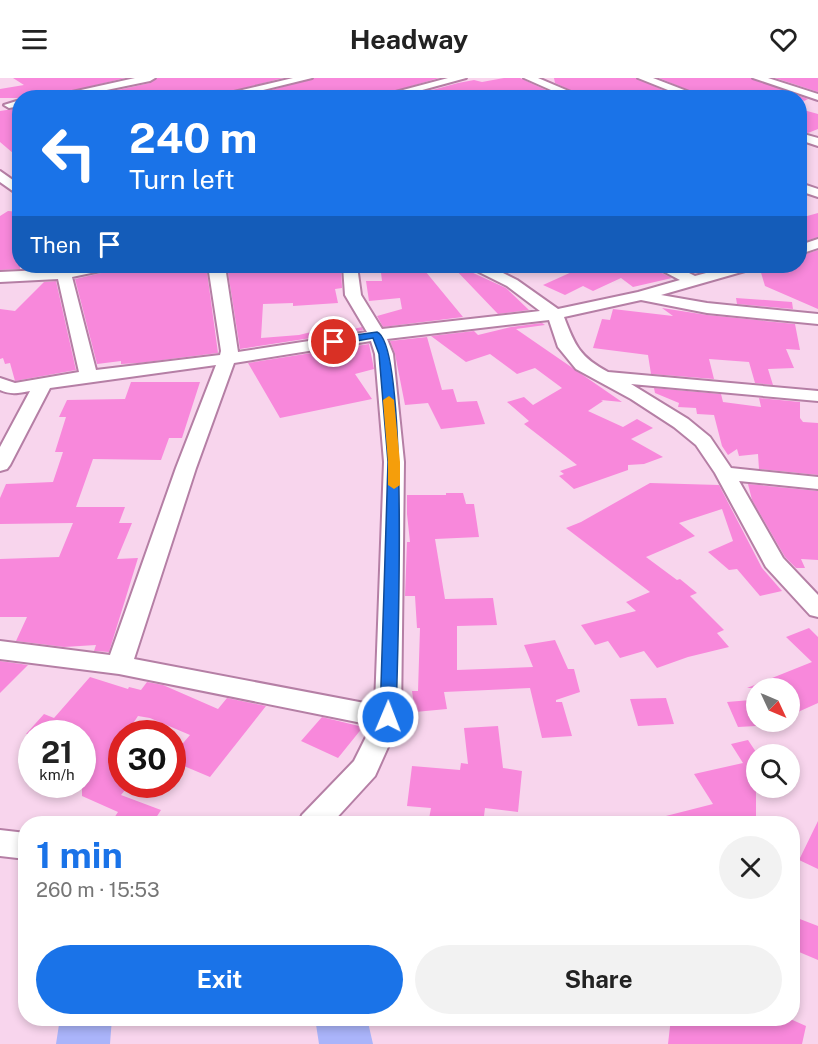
<!DOCTYPE html>
<meta charset="utf-8">
<style>
:root{--surface:#fff;--page:#f2f2f2;--text:#222;--muted:#767676;--accent:#1a73e8}
body{margin:0;font-family:"Public Sans",sans-serif;background:var(--page);color:var(--text);height:100vh;display:flex;flex-direction:column;font-size:22px;white-space:nowrap}
*{box-sizing:border-box;margin:0}
p{font-size:20px;color:var(--muted)}
.icon{flex:none;width:33px;height:33px;fill:none;stroke:currentColor;stroke-width:2;stroke-linecap:round;stroke-linejoin:round}
.map{position:relative;flex:1;overflow:hidden}
.side{position:absolute;left:18px;top:738px;width:782px;height:210px;display:flex;flex-direction:column;background:var(--surface);border-radius:24px;box-shadow:0 3px 9px #0003}
.side>*{flex:none}
.hud{position:absolute;left:12px;top:12px;width:795px;height:183px;border-radius:24px;box-shadow:0 3px 9px #0003;background:#1a73e8;color:#fff;overflow:hidden}
.needle{width:39px;rotate:134deg}
.buttons{position:absolute;left:746px;top:600px;display:grid;gap:12px}
.buttons a{display:grid;place-items:center;width:54px;height:54px;border-radius:50%;background:var(--surface);box-shadow:0 3px 9px #0003;font-size:30px}
.speed{position:absolute;left:18px;top:642px;display:flex;gap:12px;font-size:30px;font-weight:700;text-align:center}
.speed>*{display:grid;place-content:center;width:78px;height:78px;border-radius:50%;background:var(--surface);box-shadow:0 3px 9px #0003;line-height:1}
.speed small{font-size:15px;font-weight:400}
.speed .limit{border:9px solid #d22;background:#fff;color:#111}
.pin{position:absolute;display:grid;place-items:center;width:51px;height:51px;color:#fff;margin:-26px;border:3px solid #fff;border-radius:50%;box-shadow:0 2px 6px #0007}
.me{position:absolute;width:66px;margin:-33px;rotate:1deg;stroke-linejoin:round;filter:drop-shadow(0 0 4px #0008)}
.turn{display:flex;align-items:center;gap:21px;height:126px;padding:0 18px;font-size:27px}
.turn .icon{width:78px;height:78px;stroke-width:2.5}
.turn b{display:block;font-size:42px;line-height:51px}
.then{display:flex;align-items:center;height:57px;padding:0 18px;background:#0003;gap:12px;font-size:22px}
.round{display:grid;place-items:center;flex:none;width:63px;height:63px;border-radius:32px;background:var(--page)}
.summary{display:flex;align-items:center;justify-content:space-between;height:102px;padding:0 18px}
h1{font-size:36px;font-weight:700;line-height:45px;color:var(--accent)}
.action{display:flex;gap:12px;margin-top:auto;padding:12px 18px}
.action a{flex:1;height:69px;border-radius:36px;background:var(--accent);color:#fff;font-size:24px;font-weight:700;line-height:69px;text-align:center}
.action a+a{background:var(--page);color:var(--text)}
header{display:flex;justify-content:space-between;align-items:center;height:78px;padding:0 18px;background:var(--surface);font-size:27px;font-weight:700}
.map>svg:first-child{display:block}
</style>
<header><svg class="icon" aria-label="menu" viewBox="0 0 24 24"><path d="M4 6h16M4 12h16M4 18h16"/></svg>Headway<svg class="icon" aria-label="heart" viewBox="0 0 24 24"><path d="M12 20l-8-8c-3-5 5-10 8-4 3-6 11-1 8 4z"/></svg></header>
<div class="map">
<svg width="818" height="966" viewBox="0 0 818 966">
<rect width="100%" height="100%" fill="#f8d5ed"/>
<g fill="none" stroke-linecap="round" stroke-linejoin="round">
<path fill="#aab4fa" fill-rule="evenodd" d="M60 940H112L110 966H56Z
M315 940H367L373 966H319Z"/>
</g>
<path fill="#f888db" d="M13 0H125L43 20H0V11L24 7Z
M157 0H283L206 20H81L150 5Z
M314 0H439L371 20H264L257 16Z
M504 0H520L548 13 520 20H403L458 5 474 2 482 4Z
M554 0H636L681 20H587L555 5Z
M659 0H751L808 21 804 23 800 20 771 14 748 20H707Z
M775 0H818V14Z
M20 30V81L0 64V33Z
M800 31 818 36V51L808 55 800 53Z
M8 133 20 134V191L0 192V138Z
M818 135V159L800 165V140Z
M818 172V231L765 208 759 188H800V178Z
M114 188H209L207 194 218 275 139 285 121 286V283L97 286 75 201 110 193Z
M227 188H341L342 210 335 211 338 225 293 228V225L263 226 261 260 299 257 343 246 345 253 362 249 363 252 240 271Z
M421 188 463 239 383 249 377 238 402 231 400 220 369 223 366 203H382L381 195H401Z
M452 188H458L506 210 529 232 498 236Z
M585 188H655L658 193 672 200 633 209 621 200 593 213 583 208 565 217 543 207Z
M56 203 76 292 15 303 10 285 5 286 3 280 0 281V231L15 233 44 204Z
M736 220 792 224 793 231 737 226Z
M662 230 707 237 795 246 800 272 786 271 794 290 768 291 773 307 755 305 749 284 709 281 714 301 651 296 648 277 593 270 602 241 610 242 613 231 673 238Z
M542 245 545 247 516 251 622 324 601 322 603 323 588 333 623 349 637 341 653 350 631 361 663 379 644 386 628 387V392L574 411 559 398 564 396 560 393 577 387 524 346 529 343 507 324 524 319 533 327 562 310 535 290 517 296 490 276 466 284 431 258 474 253 478 257 511 249Z
M427 259 442 312 453 311 457 324 477 323 485 346 441 351 428 325 405 327 395 276 390 263Z
M369 266 374 291 355 296 372 321 280 340 248 285Z
M131 304H200L182 360H169L161 382 93 381 76 429H125L119 445H132L117 481 138 480 109 574 94 573 96 567 64 569 16 563 27 539H0V481L59 479 73 445 0 446V420L6 406 53 404 63 374H55L66 339H59L67 322 125 321Z
M654 310 721 316 723 324 761 329 759 320 800 324V340L803 344 818 345V397L759 391 758 376 739 378 737 371 728 377 722 368 714 337 697 336 696 330 678 329 679 325 655 315Z
M650 405 719 407 762 490 782 513 760 518 737 491 729 492 708 474 733 463 722 431 679 445 695 458 646 479 677 502 680 501 697 515 690 518 724 552 717 555 729 569 688 579 657 590 644 573 620 580 608 563 595 567 581 547 636 533 626 524 650 514 566 450 581 444Z
M748 406 818 413V482L801 481 805 490H796L785 479 752 422Z
M446 415H463L466 426H474L479 459 435 461 445 521 493 520 497 547 457 548V592L533 589 524 567 555 562 568 591H574L580 614 556 622V624H562L572 658 542 660 530 610 444 614 447 631 415 634 412 613H418L420 550H417L415 518H405L407 464H410L407 436V417H446Z
M809 550 818 559V625L789 638V610H747L812 584 786 559Z
M0 583 28 587 0 615Z
M90 599 128 611 129 609 141 612 147 604 163 607 218 631 227 620 266 628 210 699 172 683V678L190 657 150 640 138 638 126 656H122V662L109 679 122 685V706H130L121 717 161 732 152 746H110L118 734 82 718V656H26L44 636 54 640Z
M666 620 674 646 638 648 630 621Z
M751 622 756 631V648L738 649 727 624Z
M322 639 363 649 338 680 301 663Z
M498 648 503 690 522 693 518 734 485 730 483 746H428L431 730 407 728 412 688 460 692 461 685 468 686 464 650Z
M748 662 756 674V707H753L756 711V746H728L724 741 703 746H658V740L713 726 694 696 743 685 731 666Z
M818 743V791L799 782Z
M792 838 818 848V882L792 871Z
M671 940H788L806 948 802 966H668Z"/>
<g fill="none" stroke-linecap="round" stroke-linejoin="round">
<defs>
<path id="street" d="M135 0H155L150 3 68 20H45Z
M293 0H312L230 20H208Z
M448 0H466L393 20H373Z
M524 0H538L585 20H569Z
M638 0H653L705 20H688Z
M753 0H768L818 16V22Z
M20 22V28L9 30 4 27Z
M800 55 818 60V68L800 62Z
M0 93 20 107V118L0 104Z
M800 105 818 111V119L800 113Z
M818 161V170L800 176V167Z
M84 188H112L110 191 72 199 96 292 220 277 221 273 209 194 211 188H225L238 274 367 254 345 217 343 188H357L361 217 382 251 540 233 507 208 473 191 471 188H489L517 202 558 231 638 214 680 202 659 191 657 188H675L695 198 732 188H754L752 191 661 217 707 225 818 236V246L707 235 641 222 564 239C575 268 580 279 608 294L818 313V323L631 306 688 341 710 359 731 390 818 399V411L739 403 783 480 818 517V539L810 537 766 489 715 395 696 367 674 349 631 321 576 291 558 269 549 242 387 261 393 276 404 384 401 640 375 698 331 746H298L302 737 354 683 372 647 119 596 0 581V563L110 577 176 390 216 287 50 310 10 387 7 391 0 393V369L30 313C19 315 11 317 0 312V300L15 305 79 294 58 201 0 204V194L64 191ZM371 263 375 276 384 384 375 627 134 581 196 390 234 285Z
M0 752 26 755V781L0 778Z"/>
</defs>
<use href="#street" stroke="#b57fa5" stroke-width="4"/>
<use href="#street" fill="#fff" fill-rule="evenodd"/>
</g>
<path fill="#1a73e8" stroke="#114b97" stroke-width="1.5" d="M377 254C410 267 397 592 396 639L394 644H383L380 639 388 384 379 276 373 260 334 267 329 264 334 260Z"/>
<path fill="#f59e0b" d="M389 318 394 322 400 384V407L394 411 388 407V384L383 322Z"/>
</svg>
<div class="buttons">
<a><svg class="needle" viewBox="-14 -14 28 28"><path d="M0-13l5 13h-10z" fill="#e53935"/><path d="M0 13l5-13h-10z" fill="#767676"/></svg></a>
<a><svg class="icon" aria-label="search" viewBox="0 0 24 24"><circle cx="10" cy="10" r="6"/><path d="M15 15l6 6"/></svg></a>
</div>
<div class="speed"><div>21<small>km/h</small></div><div class="limit">30</div></div>
<div class="pin" style="left:334px;top:264px;background:#d93025"><svg class="icon" aria-label="arrive" viewBox="0 0 24 24"><path d="M6 21V4h12l-3 4 3 4H6"/></svg></div>
<svg class="me" style="left:388px;top:639px" viewBox="-20 -20 40 40"><circle r="17" fill="#1a73e8" stroke="#fff" stroke-width="3"/><path d="M0-11L8 9 0 5-8 9z" fill="#fff"/></svg>
<div class="hud">
<div class="turn"><svg class="icon" aria-label="left" viewBox="0 0 24 24"><path d="M17 20v-9H6M10 6l-5 5 5 5"/></svg><div><b>240 m</b>Turn left</div></div>
<div class="then">Then<svg class="icon" aria-label="arrive" viewBox="0 0 24 24"><path d="M6 21V4h12l-3 4 3 4H6"/></svg></div>
</div>
<section class="side">
<div class="summary"><div><h1>1 min</h1><p>260 m · 15:53</p></div><a class="round"><svg class="icon" aria-label="close" viewBox="0 0 24 24"><path d="M6 6l12 12M18 6L6 18"/></svg></a></div>
<div class="action"><a>Exit</a><a>Share</a></div>
</section>
</div>
